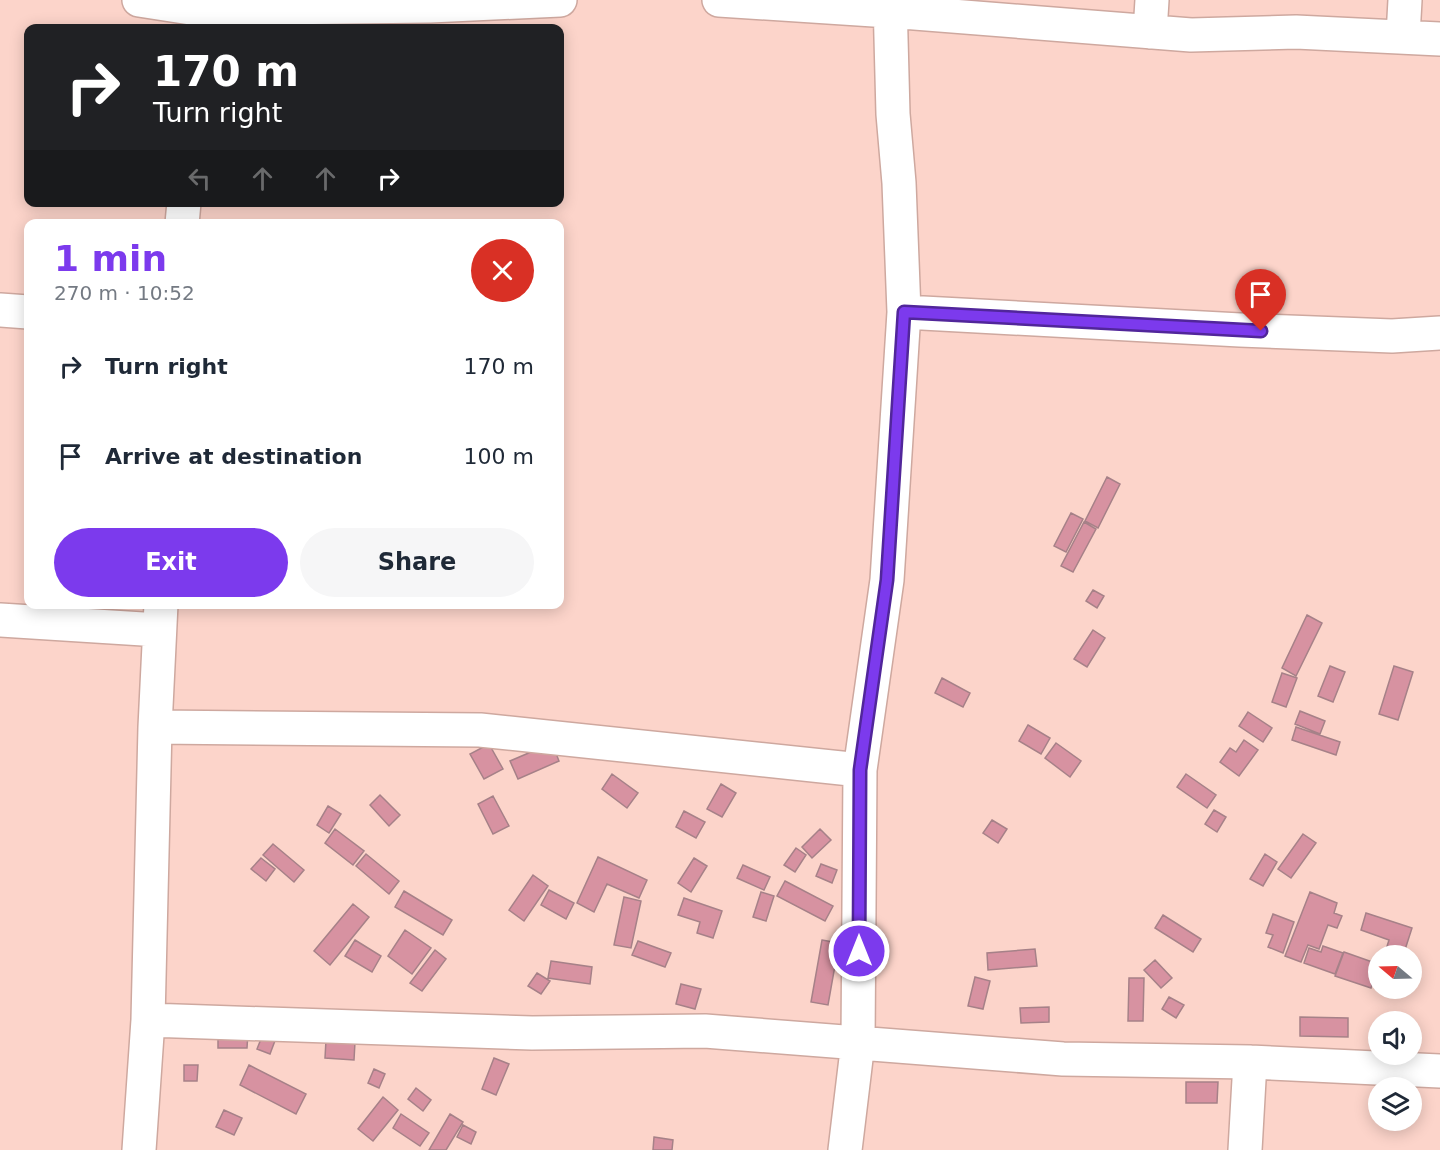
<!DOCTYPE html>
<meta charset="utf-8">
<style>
:root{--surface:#fff;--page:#f6f6f7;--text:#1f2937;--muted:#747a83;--accent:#7c3aed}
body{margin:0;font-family:"DejaVu Sans",sans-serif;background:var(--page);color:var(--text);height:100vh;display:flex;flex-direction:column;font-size:22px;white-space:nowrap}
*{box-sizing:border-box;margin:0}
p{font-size:20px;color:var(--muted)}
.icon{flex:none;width:33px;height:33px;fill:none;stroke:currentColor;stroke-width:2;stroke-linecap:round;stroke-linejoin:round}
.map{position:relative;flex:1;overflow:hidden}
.side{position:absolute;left:24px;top:219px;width:540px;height:390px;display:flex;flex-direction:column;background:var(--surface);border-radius:12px;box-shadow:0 3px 15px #0003}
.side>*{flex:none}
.banner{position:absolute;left:24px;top:24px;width:540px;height:183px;border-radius:12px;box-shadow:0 3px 15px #0003;background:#202124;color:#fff;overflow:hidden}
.needle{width:39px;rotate:289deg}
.controls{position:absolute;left:1368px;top:945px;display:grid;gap:12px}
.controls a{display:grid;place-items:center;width:54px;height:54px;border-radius:50%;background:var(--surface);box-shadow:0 3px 15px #0003;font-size:30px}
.pin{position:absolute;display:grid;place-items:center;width:51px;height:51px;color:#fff;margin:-62px -26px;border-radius:50% 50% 50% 0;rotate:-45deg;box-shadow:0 0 6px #0007}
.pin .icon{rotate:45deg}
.me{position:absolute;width:66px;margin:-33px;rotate:0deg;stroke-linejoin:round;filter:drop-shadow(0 0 4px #0008)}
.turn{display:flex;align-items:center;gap:21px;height:126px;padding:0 30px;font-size:27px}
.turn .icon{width:78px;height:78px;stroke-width:2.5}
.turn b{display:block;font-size:42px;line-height:51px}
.lanes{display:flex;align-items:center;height:57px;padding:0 30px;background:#0003;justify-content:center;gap:30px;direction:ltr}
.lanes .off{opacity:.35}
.round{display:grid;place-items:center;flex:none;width:63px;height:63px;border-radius:32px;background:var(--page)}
.headline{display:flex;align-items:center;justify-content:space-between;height:102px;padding:0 30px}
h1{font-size:36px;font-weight:700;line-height:45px;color:var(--accent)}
.primary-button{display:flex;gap:12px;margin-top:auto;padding:12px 30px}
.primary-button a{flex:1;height:69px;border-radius:36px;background:var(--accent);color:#fff;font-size:24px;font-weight:700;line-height:69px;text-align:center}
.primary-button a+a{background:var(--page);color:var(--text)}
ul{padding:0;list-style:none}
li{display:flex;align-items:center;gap:18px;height:90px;padding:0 30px}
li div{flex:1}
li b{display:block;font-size:22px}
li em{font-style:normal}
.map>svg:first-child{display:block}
</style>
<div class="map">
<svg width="1440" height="1150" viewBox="0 0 1440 1150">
<rect width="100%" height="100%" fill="#fcd4ca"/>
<path fill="#d792a1" stroke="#a68188" stroke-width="1.5" d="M1107 477 1120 484 1098 528 1085 521Z
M1071 513 1083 519 1066 552 1054 546Z
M1084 522 1096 529 1073 572 1061 566Z
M1093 590 1104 596 1097 608 1086 601Z
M1307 615 1322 623 1296 676 1282 668Z
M1093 630 1105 638 1087 667 1074 659Z
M1330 666 1345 672 1333 702 1318 696Z
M1394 666 1413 672 1398 720 1379 714Z
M1282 673 1297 678 1286 707 1272 702Z
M942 678 970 693 963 707 935 693Z
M1300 711 1325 721 1320 734 1295 724Z
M1248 712 1272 728 1263 742 1239 726Z
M1028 725 1050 738 1041 754 1019 741Z
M1296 727 1340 742 1336 755 1292 740Z
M1244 740 1258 750 1239 776 1220 762 1230 748 1236 752Z
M552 743 559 761 518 779 510 761Z
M1056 743 1081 761 1070 777 1045 758Z
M489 744 503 769 484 779 470 754Z
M612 774 638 793 627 808 602 789Z
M1186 774 1216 795 1207 808 1177 787Z
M721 784 736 793 722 817 707 809Z
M380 795 400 815 389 826 370 805Z
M493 796 509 826 493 834 478 804Z
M328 806 341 814 329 833 317 825Z
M1214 810 1226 817 1217 832 1205 824Z
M684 811 705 822 696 838 676 827Z
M992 820 1007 829 998 843 983 833Z
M335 829 364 851 353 865 325 843Z
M820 829 831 840 812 858 802 847Z
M1303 834 1316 843 1291 878 1278 869Z
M273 844 304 870 294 882 263 855Z
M796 848 806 855 795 872 784 865Z
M366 854 399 881 389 894 356 866Z
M1265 854 1277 862 1263 886 1250 879Z
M598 857 647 880 639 898 607 884 594 912 577 903Z
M261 858 275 869 266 881 251 869Z
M694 858 707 866 691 892 678 883Z
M821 864 837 870 832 883 816 876Z
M743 865 770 877 764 890 737 878Z
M533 875 548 886 524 921 509 910Z
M785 881 833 906 825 921 777 896Z
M549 890 574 903 566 919 541 905Z
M404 891 452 920 443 935 395 907Z
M761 892 774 896 766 921 753 917Z
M1310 892 1337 903 1334 913 1342 916 1337 928 1328 925 1319 949 1308 945 1301 962 1285 956Z
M624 897 641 901 631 948 614 945Z
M684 898 722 911 713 938 697 933 700 922 678 915Z
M353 904 369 917 330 965 314 951Z
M1366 913 1412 928 1403 956H1384L1389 940 1361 930Z
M1273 914 1294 922 1283 953 1268 947 1273 935 1266 933Z
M1163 915 1201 939 1193 952 1155 928Z
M405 930 431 948 412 974 388 956Z
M355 940 381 956 372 972 345 956Z
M822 940 839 943 828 1005 811 1002Z
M638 941 671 953 665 967 632 955Z
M1323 946 1343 953 1335 974 1304 963 1309 948 1321 952Z
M1035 949 1037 966 988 970 987 953Z
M435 950 446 959 422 991 410 983Z
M1344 952 1378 964 1371 988 1335 976Z
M1155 960 1172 978 1161 988 1144 970Z
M551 961 592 967 590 984 548 978Z
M537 973 550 981 541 994 528 986Z
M975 977 990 981 983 1009 968 1006Z
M1129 978H1144L1143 1021H1128Z
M681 984 701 989 695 1009 676 1004Z
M1169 997 1184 1005 1176 1018 1162 1009Z
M1049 1007V1022L1021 1023 1020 1008Z
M1300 1017 1348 1018V1037L1300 1036Z
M218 1031 248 1032 247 1048H218Z
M263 1034 276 1038 270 1054 257 1049Z
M326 1040 355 1042 354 1060 325 1058Z
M494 1058 509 1064 496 1095 482 1089Z
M184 1065H198L197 1081H184Z
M249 1065 306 1094 296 1114 240 1085Z
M374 1069 385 1074 379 1088 368 1083Z
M1186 1082H1218L1217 1103H1186Z
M416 1088 431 1100 423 1111 408 1099Z
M383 1097 398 1110 373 1141 358 1129Z
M224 1110 242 1118 234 1135 216 1127Z
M401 1114 429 1133 420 1146 393 1128Z
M450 1114 463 1122 446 1150H429Z
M463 1125 476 1132 471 1144 457 1137Z
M654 1137 673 1140 672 1150H653Z"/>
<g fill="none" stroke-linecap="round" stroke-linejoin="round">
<defs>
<path id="minor" d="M139 0 197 9 430 6 560 0
M719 0 889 11 1191 35 1296 32 1440 39
M1150 32 1152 0
M1403 36 1405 0
M182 224 184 202
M0 310 28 312
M904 312 1240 330 1392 336 1440 333
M0 620 159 630
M155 727 480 730 860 770
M148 1020 532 1033 705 1031 1063 1059 1250 1062 1440 1071
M139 1150 148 1020 155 727 161 604
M845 1150 858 1042 860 770 887 580 904 312 899 183 893 114 890 0
M1245 1150 1250 1062"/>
</defs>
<use href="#minor" stroke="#cea89f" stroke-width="36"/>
<use href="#minor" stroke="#fff" stroke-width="33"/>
</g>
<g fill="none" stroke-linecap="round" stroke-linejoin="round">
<defs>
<path id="route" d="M859 951 860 770 887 580 904 312 1261 331"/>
</defs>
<use href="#route" stroke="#51269a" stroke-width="15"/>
<use href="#route" stroke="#7c3aed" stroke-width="10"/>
</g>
</svg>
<div class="controls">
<a><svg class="needle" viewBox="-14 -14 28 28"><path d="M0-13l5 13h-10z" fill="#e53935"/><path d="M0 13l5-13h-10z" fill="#747a83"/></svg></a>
<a><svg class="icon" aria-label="sound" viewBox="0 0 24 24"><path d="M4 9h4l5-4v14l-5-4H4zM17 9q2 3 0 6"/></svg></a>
<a><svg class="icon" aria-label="layers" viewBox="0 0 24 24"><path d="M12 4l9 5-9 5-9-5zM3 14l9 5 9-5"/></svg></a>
</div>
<div class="pin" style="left:1261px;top:331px;background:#d93025"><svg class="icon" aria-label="arrive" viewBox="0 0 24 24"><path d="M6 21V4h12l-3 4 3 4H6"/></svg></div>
<svg class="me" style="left:859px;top:951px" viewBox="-20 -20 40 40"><circle r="17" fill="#7c3aed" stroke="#fff" stroke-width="3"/><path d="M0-11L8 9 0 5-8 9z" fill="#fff"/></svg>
<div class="banner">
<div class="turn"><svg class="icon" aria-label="right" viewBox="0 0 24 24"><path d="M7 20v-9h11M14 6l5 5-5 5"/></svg><div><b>170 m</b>Turn right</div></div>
<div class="lanes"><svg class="icon off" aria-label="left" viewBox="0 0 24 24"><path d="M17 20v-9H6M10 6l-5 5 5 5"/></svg><svg class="icon off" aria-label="ahead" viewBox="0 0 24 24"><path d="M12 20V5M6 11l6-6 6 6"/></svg><svg class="icon off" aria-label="ahead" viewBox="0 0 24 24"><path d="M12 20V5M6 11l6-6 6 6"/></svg><svg class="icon" aria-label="right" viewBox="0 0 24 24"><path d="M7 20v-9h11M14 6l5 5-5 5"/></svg></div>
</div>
<section class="side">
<div class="headline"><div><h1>1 min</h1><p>270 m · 10:52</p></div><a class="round" style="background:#d93025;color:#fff"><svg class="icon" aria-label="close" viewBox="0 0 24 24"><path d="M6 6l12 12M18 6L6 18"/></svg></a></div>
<ul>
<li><svg class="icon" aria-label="right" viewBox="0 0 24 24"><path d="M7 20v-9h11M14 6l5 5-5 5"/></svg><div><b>Turn right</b></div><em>170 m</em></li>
<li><svg class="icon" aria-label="arrive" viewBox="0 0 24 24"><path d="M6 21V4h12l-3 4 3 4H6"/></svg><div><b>Arrive at destination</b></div><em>100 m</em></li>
</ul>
<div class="primary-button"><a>Exit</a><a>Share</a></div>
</section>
</div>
